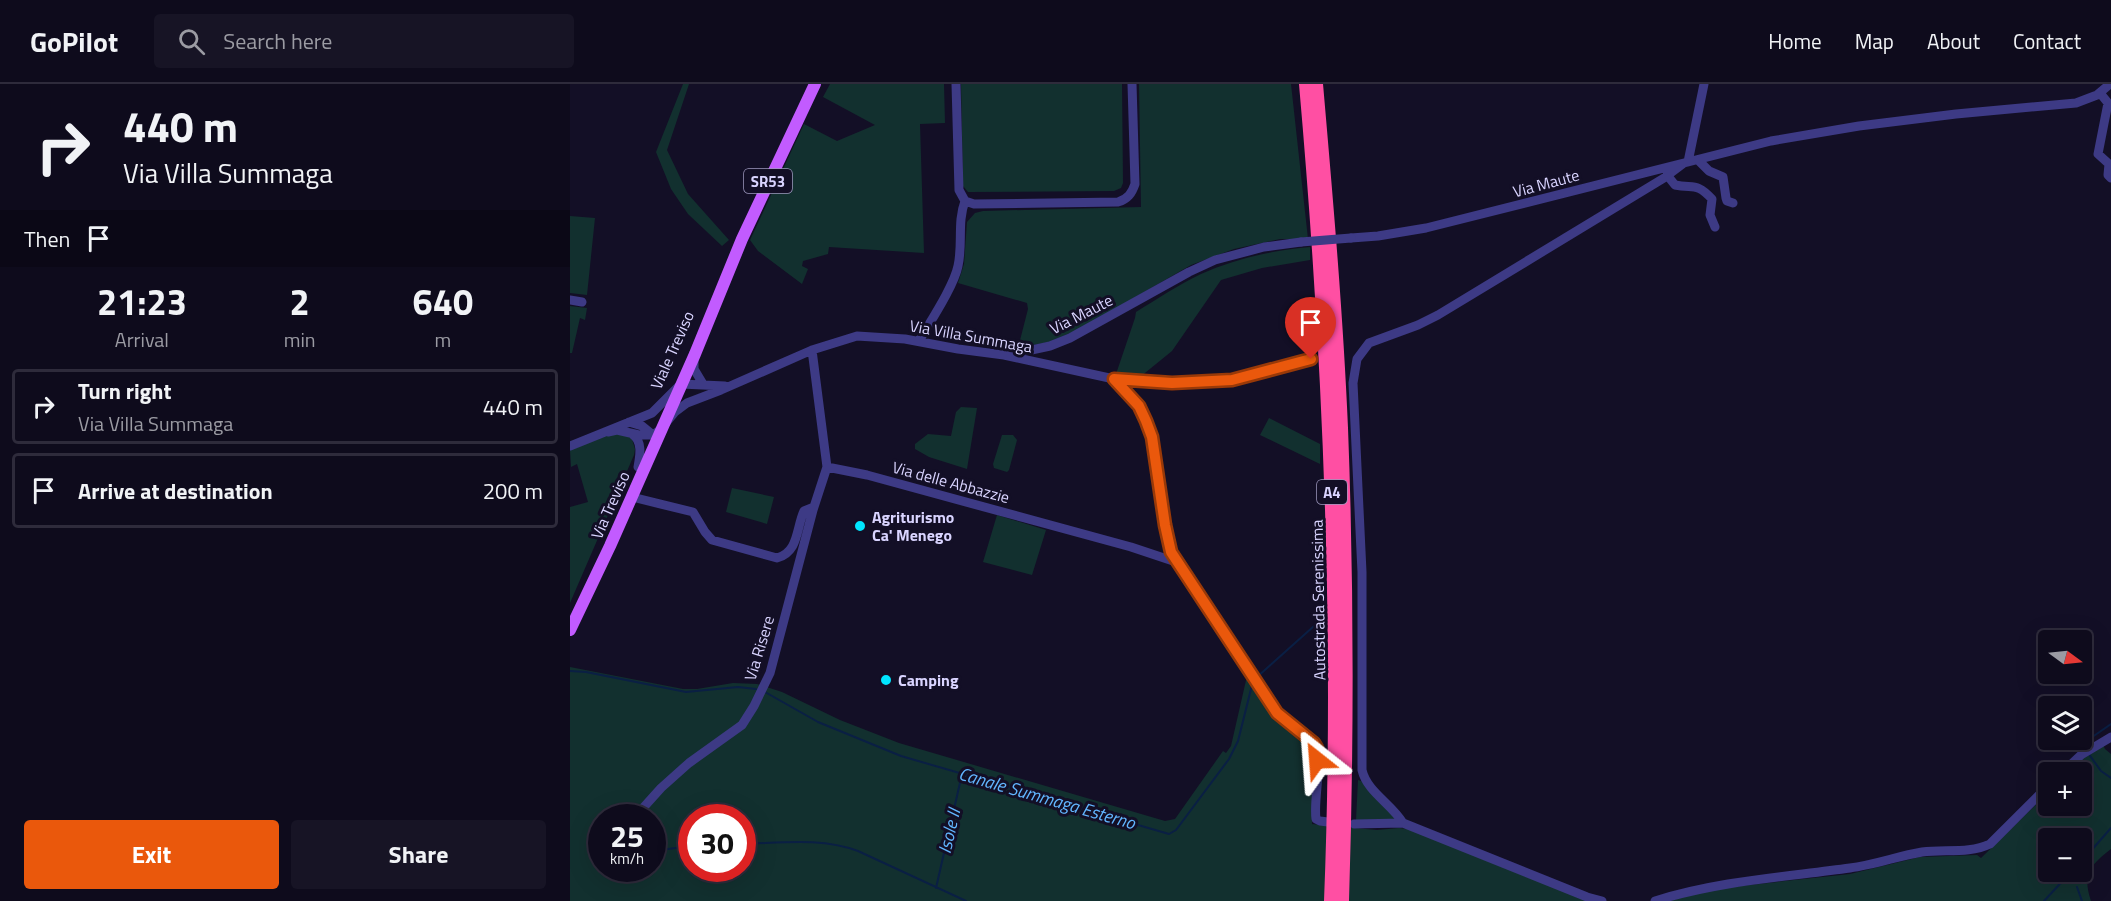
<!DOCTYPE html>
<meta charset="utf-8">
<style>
:root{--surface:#0e0b1c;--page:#171425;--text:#f1f3f6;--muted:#9b9ba3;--line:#2e2b3b;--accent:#ea580c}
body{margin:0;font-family:"Titillium Web",sans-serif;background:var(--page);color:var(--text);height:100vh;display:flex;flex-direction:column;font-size:22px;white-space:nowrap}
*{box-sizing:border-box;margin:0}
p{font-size:20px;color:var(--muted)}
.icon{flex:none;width:33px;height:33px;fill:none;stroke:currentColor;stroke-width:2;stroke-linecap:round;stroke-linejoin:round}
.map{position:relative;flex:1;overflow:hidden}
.side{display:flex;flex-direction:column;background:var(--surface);width:570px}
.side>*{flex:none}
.guide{background:#0e0b1c;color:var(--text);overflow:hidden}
.needle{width:39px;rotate:105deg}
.buttons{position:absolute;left:1468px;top:546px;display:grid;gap:12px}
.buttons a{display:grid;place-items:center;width:54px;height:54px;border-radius:6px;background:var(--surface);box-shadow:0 6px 24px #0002,0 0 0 2px var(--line);font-size:30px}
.speed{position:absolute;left:18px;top:720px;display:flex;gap:12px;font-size:30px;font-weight:700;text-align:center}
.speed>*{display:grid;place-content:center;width:78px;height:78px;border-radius:50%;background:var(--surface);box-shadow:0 6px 24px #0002,0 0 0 2px var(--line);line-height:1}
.speed small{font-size:15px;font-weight:400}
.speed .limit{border:9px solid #d22;background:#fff;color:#111}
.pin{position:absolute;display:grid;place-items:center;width:51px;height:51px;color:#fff;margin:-62px -26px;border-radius:50% 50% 50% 0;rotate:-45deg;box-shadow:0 0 6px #0007}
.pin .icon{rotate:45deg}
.me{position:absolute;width:66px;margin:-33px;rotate:332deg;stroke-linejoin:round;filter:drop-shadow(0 0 4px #0008)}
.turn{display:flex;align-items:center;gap:21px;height:126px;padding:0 24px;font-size:27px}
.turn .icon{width:78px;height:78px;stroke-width:2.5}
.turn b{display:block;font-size:42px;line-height:51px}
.then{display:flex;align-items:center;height:57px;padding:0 24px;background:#0003;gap:12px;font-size:22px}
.eta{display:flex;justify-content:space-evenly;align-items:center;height:102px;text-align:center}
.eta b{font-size:36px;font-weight:700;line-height:42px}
.primary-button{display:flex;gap:12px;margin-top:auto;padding:12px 24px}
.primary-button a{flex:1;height:69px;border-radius:6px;background:var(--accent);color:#fff;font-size:24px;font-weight:700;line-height:69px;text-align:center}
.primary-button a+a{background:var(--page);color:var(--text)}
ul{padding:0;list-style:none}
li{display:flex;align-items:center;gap:18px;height:75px;margin:0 12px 9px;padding:0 12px;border:3px solid var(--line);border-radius:6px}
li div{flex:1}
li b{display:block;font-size:22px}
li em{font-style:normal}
header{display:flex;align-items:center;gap:36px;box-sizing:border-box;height:84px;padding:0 30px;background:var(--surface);border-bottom:2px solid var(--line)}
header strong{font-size:28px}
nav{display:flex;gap:33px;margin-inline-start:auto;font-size:21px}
.search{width:420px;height:54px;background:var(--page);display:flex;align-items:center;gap:15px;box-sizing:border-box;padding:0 21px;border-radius:6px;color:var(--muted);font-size:22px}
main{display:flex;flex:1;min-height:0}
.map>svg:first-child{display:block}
</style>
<header>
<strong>GoPilot</strong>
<div class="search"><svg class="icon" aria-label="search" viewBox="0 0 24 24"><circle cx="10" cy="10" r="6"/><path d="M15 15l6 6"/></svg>Search here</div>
<nav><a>Home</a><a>Map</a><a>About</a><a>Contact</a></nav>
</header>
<main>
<section class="side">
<div class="guide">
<div class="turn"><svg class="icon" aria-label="right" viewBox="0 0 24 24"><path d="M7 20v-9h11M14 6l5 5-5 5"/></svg><div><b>440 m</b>Via Villa Summaga</div></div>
<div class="then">Then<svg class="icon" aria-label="arrive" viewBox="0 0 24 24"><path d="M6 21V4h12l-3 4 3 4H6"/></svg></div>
</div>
<div class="eta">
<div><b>21:23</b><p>Arrival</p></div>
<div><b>2</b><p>min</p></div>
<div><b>640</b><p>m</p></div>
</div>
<ul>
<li><svg class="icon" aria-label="right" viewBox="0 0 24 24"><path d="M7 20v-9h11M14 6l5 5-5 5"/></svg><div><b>Turn right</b><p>Via Villa Summaga</p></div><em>440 m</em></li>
<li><svg class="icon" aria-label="arrive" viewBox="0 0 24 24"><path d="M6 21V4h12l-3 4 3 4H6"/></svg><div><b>Arrive at destination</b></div><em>200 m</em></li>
</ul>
<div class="primary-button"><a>Exit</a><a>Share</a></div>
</section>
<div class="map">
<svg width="1541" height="817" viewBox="0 0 1541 817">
<rect width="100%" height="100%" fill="#130f26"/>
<path fill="#12302f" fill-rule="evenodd" d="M113 0H119L97 66 118 110 159 156 152 162 118 130 101 105 86 68Z
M260 0H374L375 39 350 40 354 169 259 163 258 170 233 177 232 182 238 185 232 200 188 167 180 156 234 40 267 57 305 41 253 13Z
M391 0H552L553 99 551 104 544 107 398 108 393 102Z
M569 0H721L738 155H710L664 165 621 181 510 245 479 258 448 264 458 225 457 219 388 199 394 180 397 138 405 129 413 127 571 123Z
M0 132 25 134 17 211 0 209Z
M740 163V176L692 184 651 196 602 267 570 293 546 290 565 234 566 228C587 215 608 201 631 190 665 175 703 166 740 163Z
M0 222 17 224 15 236 10 234 2 269H0Z
M391 323 407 324 397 385 359 373 345 365V360L358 350 381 352 386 328Z
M699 334 750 360V380L690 351Z
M45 348H52L62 355 65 365 64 371 0 519V423L18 418 7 380 1 383 0 366Z
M432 351H443L447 356 439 386 437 388 424 384 423 380Z
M162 404 204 413 197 440 156 428Z
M427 431 476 446 462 491 413 478Z
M0 583 113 605H127L163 599 187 600 212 608 270 636 329 659 595 737 605 735 653 667 656 669 661 662 677 592 707 638 738 662 744 670 742 740 807 746 829 744 838 745 1022 817H0ZM32 734H82V784H32ZM122 734H172V784H122Z
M1533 661 1535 665 1541 670V765C1520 781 1512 791 1521 817H1100L1125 809 1161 803 1280 790 1350 773 1407 771 1411 774 1479 708V722H1512V688H1499L1513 674ZM1479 754H1512V788H1479Z
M788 696 791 697 824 729V736H786Z"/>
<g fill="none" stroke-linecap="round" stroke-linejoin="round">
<path stroke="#0a1f44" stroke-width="2" d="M0 587 16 588 116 608 168 603 186 605
M687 593 753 534
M195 608 248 638 331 672 599 750 606 746 659 675 668 657 682 601
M1516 663 1515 658 1541 640
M1518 669 1531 687 1541 694
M172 760C211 759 251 753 288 767L396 817
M82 767 122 762
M1512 777 1541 744
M1507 803 1512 817
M366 804 392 690
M1474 817 1501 788"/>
<path stroke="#3d3a85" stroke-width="9" d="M1530 9 1538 19 1528 70 1539 80 1538 91 1541 94
M1128 76 1139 87 1153 93 1156 114 1157 117 1163 119
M1118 78 1134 0
M1097 91 1105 101C1124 105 1126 98 1142 115L1140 131 1145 143
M395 117 404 120 548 118C558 115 562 109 565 100L562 0
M781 154 808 152 856 144 1201 57 1289 42 1386 30 1506 19 1527 11 1540 0
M0 216 12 218
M349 257C360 238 384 202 388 182 393 160 387 138 395 117L389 106 386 0
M242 266 257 383 297 391 561 463 609 479
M439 271 480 262 500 254 619 188 645 176 694 163 731 158
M124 275V285L133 300
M544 295 569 323 576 337 582 353 595 441 601 468 707 629 744 659C754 678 743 713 746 735L750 737 758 738
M111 300 155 302
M59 338 72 342 83 351
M38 348 47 346 69 351H83L91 345 105 328 117 319 151 306 242 266 287 252 335 255 388 265 434 271 544 295 602 299 661 296 742 275
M62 350C73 357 70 372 68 383
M0 362 82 329 109 302
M62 413 123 428 135 448 142 456 207 474C229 468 226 444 234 427L244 423
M1493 688 1511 671 1541 653
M64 734 91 704 119 679 172 641 184 622 200 589 243 426 257 383
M833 739C822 720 797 708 792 686V488L783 299 787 275 799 259 848 241 868 231 1094 94 1114 79
M784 740 833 739 1017 813 1032 817
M1085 817C1148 797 1215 793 1280 784 1304 781 1328 772 1352 768 1375 765 1399 770 1420 760L1479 701"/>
<path stroke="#c25bff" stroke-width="12" d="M0 546 40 462 125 270 172 155 245 0"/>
<path stroke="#ff4fa3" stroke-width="14" d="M736 0C760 272 772 544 761 817
M746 0C756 115 766 229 771 344 777 502 777 660 772 817"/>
<path stroke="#3d3a85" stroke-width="9" d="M731 158 781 154"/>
</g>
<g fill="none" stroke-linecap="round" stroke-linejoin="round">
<defs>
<path id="route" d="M741 275 662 296 602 299 544 295 569 322 576 337 582 353 595 441 601 468 707 629 744 659 747 664V676"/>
</defs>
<use href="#route" stroke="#983908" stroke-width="15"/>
<use href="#route" stroke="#ea580c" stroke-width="10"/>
</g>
<g fill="#00e5ff" stroke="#130f26" stroke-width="2">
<circle cx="290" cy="442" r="6"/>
<circle cx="316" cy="596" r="6"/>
</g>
<g text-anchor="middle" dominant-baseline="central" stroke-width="6" stroke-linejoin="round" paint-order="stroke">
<g fill="#130f26" stroke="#9e99be" stroke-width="1.5">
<rect x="174" y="85" width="48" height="24" rx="4.5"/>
<rect x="747" y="396" width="30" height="24" rx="4.5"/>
</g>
<g font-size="15" font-weight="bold" fill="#d9d4ff">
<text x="198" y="97">SR53</text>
<text x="762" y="408">A4</text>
</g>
<g font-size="16" fill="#d9d4ff" stroke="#130f26">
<text transform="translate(976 99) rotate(-15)">Via Maute</text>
<text transform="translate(511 230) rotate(-27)">Via Maute</text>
<text transform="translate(401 252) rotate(10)">Via Villa Summaga</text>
<text transform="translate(102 266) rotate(-66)">Viale Treviso</text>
<text transform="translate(381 398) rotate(15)">Via delle Abbazzie</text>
<text transform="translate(40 421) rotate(-66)">Via Treviso</text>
<text transform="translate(748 516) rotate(-91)">Autostrada Serenissima</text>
<text transform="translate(189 564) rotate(-73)">Via Risere</text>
</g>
<g font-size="16" font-weight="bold" fill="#d9d4ff" stroke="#130f26" text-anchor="start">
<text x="302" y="433">Agriturismo<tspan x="302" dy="18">Ca' Menego</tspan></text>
<text x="328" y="596">Camping</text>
</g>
<g font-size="18" font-style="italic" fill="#62b6ff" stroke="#130f26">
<text transform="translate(477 714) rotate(16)">Canale Summaga Esterno</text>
<text transform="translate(379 747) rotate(-77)">Isole II</text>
</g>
</g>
</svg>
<div class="buttons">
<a><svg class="needle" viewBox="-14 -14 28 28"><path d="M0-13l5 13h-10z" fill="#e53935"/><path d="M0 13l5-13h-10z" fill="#9b9ba3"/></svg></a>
<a><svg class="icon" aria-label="layers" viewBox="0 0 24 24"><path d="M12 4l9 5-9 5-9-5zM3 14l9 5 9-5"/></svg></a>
<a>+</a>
<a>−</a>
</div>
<div class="speed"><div>25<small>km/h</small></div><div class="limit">30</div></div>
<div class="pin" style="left:741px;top:275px;background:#d93025"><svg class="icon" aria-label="arrive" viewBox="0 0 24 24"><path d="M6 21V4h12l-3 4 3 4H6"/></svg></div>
<svg class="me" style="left:747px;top:676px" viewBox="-20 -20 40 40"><path d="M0-17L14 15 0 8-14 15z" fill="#ea580c" stroke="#fff" stroke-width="4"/></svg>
</div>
</main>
